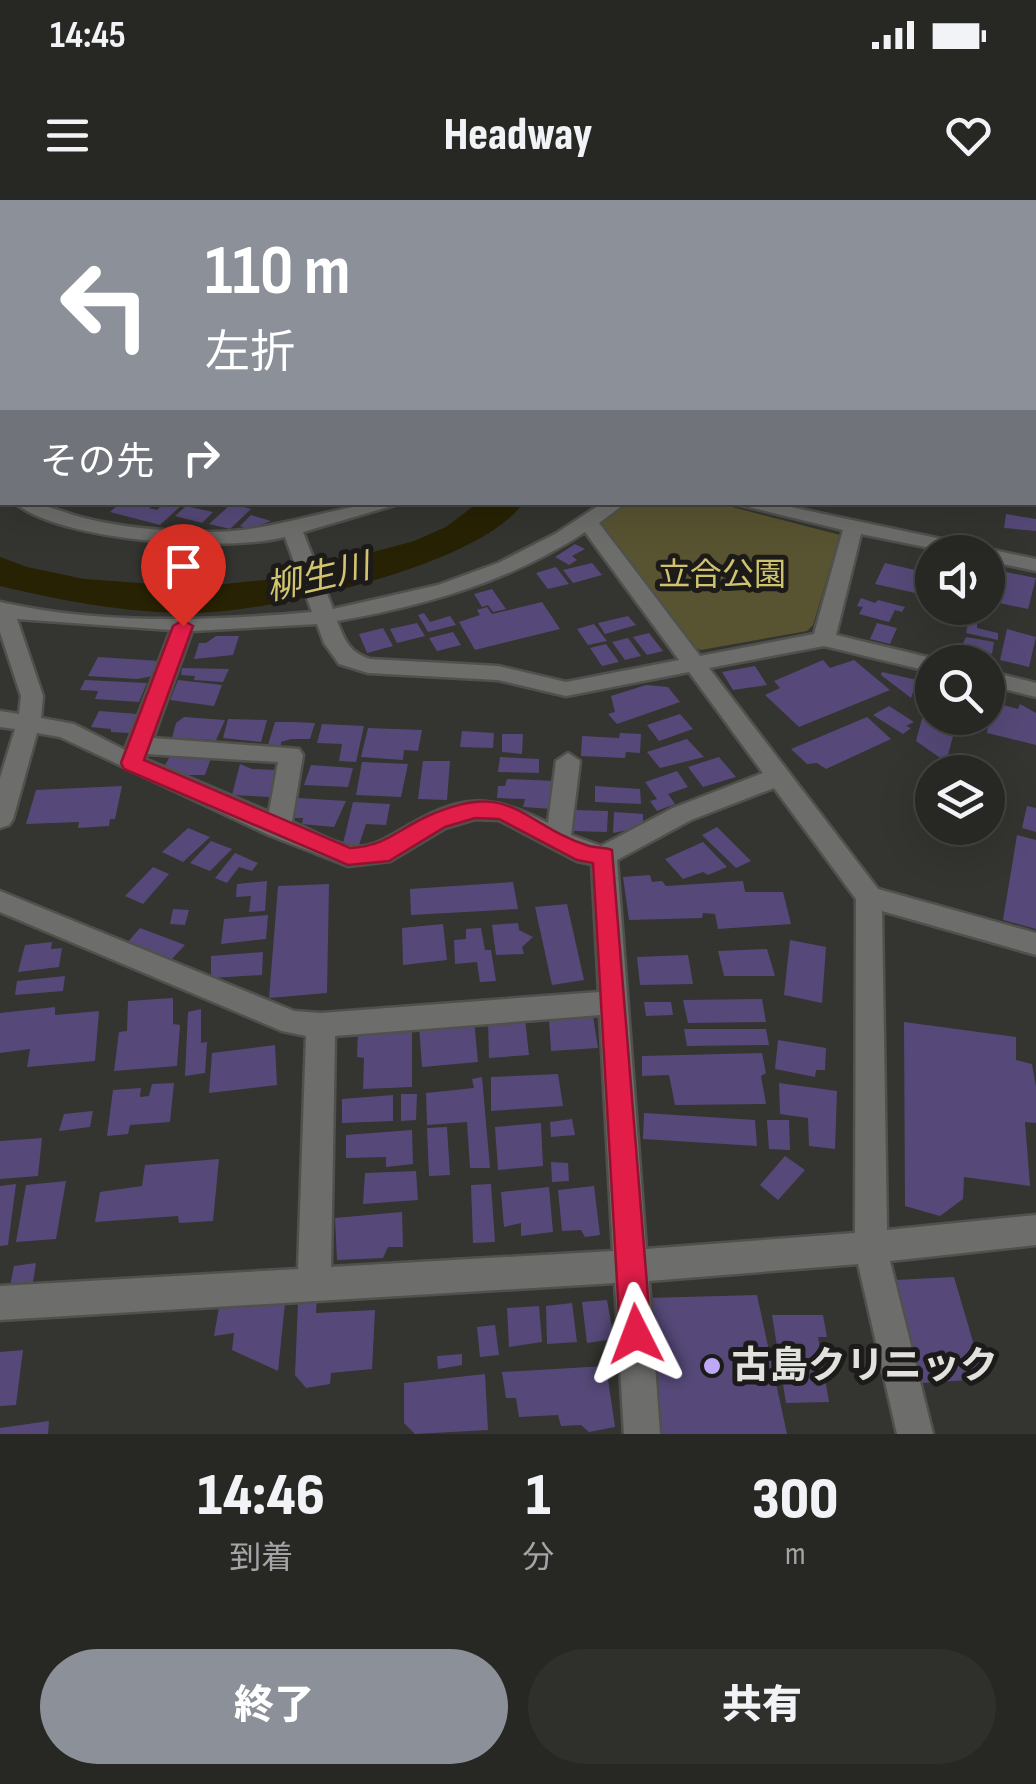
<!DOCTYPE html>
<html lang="ja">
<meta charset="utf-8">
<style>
:root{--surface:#272724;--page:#2f2f2c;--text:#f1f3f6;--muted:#a4a5a6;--line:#434441;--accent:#8c9099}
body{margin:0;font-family:"Sofia Sans Condensed","Noto Sans JP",sans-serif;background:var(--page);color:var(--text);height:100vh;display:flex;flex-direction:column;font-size:38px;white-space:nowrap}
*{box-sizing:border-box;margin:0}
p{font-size:32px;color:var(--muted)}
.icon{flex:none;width:55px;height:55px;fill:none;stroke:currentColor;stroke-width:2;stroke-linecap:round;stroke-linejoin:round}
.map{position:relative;height:1234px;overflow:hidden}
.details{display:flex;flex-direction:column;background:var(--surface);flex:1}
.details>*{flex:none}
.top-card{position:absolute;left:0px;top:0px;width:1038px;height:305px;box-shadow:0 10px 40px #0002,0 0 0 2px var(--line);background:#8c9099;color:#fff;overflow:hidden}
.buttons{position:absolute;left:915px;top:335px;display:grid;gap:20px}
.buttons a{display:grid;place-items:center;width:90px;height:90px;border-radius:50%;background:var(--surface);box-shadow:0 10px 40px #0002,0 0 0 2px var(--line);font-size:50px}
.pin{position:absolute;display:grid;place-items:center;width:85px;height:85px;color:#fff;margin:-102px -42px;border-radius:50% 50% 50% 0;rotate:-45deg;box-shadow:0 0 10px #0007}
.pin .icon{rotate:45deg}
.me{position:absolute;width:110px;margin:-55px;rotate:357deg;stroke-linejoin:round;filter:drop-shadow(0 0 8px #0008)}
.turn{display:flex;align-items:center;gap:35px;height:210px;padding:0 40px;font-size:45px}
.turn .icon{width:130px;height:130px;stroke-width:2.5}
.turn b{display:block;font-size:70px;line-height:85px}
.then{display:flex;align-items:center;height:95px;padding:0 40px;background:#0003;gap:20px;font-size:38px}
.eta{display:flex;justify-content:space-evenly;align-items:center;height:170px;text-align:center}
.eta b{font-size:60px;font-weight:800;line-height:70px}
.primary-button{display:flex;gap:20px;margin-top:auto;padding:20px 40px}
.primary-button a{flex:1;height:115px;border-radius:60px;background:var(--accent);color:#fff;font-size:40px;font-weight:800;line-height:115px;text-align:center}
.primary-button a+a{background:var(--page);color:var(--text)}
.status{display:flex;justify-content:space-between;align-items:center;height:70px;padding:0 50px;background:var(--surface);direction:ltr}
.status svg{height:28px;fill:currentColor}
header{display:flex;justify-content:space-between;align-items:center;height:130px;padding:0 40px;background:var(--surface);font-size:45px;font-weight:800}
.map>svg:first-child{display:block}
</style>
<div class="status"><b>14:45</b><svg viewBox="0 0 49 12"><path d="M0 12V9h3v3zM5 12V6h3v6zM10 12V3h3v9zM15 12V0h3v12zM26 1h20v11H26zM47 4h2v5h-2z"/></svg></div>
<header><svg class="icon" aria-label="menu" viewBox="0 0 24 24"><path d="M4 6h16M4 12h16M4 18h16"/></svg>Headway<svg class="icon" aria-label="heart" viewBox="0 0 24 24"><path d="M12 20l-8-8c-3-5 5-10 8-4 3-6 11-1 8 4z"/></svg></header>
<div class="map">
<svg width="1036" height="1234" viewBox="0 0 1036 1234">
<rect width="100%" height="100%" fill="#343430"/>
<path fill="#585331" d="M713 302 840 335 813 425 807 431 701 450 690 446 598 326 625 303Z"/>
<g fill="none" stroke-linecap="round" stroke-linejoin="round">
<path fill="#272203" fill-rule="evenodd" d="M1035 107H1036V125H1035Z
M479 302H524C480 366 272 411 197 413 132 414 63 401 0 386V357L27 367 84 379 196 387 274 379 414 341 446 327Z"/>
</g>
<path fill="#564979" d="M121 302H150L155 304 149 308 157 310 165 302H185L160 325 110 312Z
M231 304 251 309 230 329 209 324Z
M186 306 213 312 202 323 175 316Z
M1006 314 1036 319V331L1004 328Z
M251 315 271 321 251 329 240 326Z
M575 344 585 349 572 356 577 360 569 365 555 357Z
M592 363 602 375 573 383 563 370Z
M885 363 932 374 929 396 875 384Z
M556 367 569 384 548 389 536 373Z
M1006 372 1036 378 1028 409 999 403Z
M492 389 506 409 493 412 488 405 482 407 474 394Z
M861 398 875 403 878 400 905 407 902 412 895 410 889 422 859 414 863 407 857 406Z
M542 402 560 429 475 450 459 422 480 415 477 410 487 407 492 414Z
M424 413 430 422 450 416 456 425 428 432 418 415Z
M628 416 636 425 605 434 598 423Z
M969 419 977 421V428L998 433V440L966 433Z
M417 423 425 436 397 443 390 429Z
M877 423 897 428 890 444 870 439Z
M594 424 607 441 588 445 577 429Z
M383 428 393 446 367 453 359 434Z
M1007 429 1036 437 1029 467 1000 460Z
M453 432 461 445 437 451 429 438Z
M649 433 663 451 647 455 633 437Z
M216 436H239L233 455 194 459 199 443H206Z
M966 437 994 442 992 454 962 446Z
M628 438 641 456 625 460 612 442Z
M606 444 619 462 602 466 590 448Z
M98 457 160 461 153 476 137 479 88 476Z
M823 460 830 468 854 460 890 490 799 527 765 495 780 488 774 481Z
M755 466 767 485 733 490 722 472Z
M182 468 229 469 223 482 194 480 195 476 181 475Z
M882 472 917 480 911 498 881 475Z
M85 480 147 483 139 502 95 499 98 491 80 490Z
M178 480 222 485 214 506 170 500Z
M646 485 668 487 680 502 617 524 608 514 615 512 611 496Z
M928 496 932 497V518H958L946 562 916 541Z
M992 502 1018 509 1020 504 1036 513V545L987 533Z
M889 506 914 522 906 526 911 528 903 534 873 515Z
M99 511 137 514 129 533 111 532V529L91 527Z
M680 514 693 529 659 541 647 525Z
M184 517 225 520 216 540 172 538 176 523Z
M867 517 891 539 826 569 817 563 807 564 791 549Z
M228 519 267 520 261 542 223 538Z
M275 522H293L315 523 310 539H291L281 542V545H268Z
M322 524 364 526 356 562 339 561 342 544 317 543Z
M368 528 422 530 418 551 404 550 403 560 361 557Z
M462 531 494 533 493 548 460 547Z
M620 533 641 534 640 553 626 552 625 558 581 556 582 536 619 538Z
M502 534H523L522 554 502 552Z
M687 539 704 557 660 568 647 552Z
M500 557 539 559V573L498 572Z
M719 557 736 577 703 587 688 567Z
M169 558H211L205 575H183L165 565Z
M423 561H450L447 600 418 599Z
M362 562 408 564 401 597 356 595Z
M240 564 252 569 276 570 270 597 232 595Z
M311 565 353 568 348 587 304 585Z
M677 571 688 587 668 594 675 604 657 611 650 601 657 599 645 582Z
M507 579 555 581 552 609 523 607 525 599 497 598 498 586H505Z
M122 586 115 619H110L109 626 78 628 79 622 26 624 36 590Z
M595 586 640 589 641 604 595 602Z
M298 598 346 601 334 627 302 624 303 618H292Z
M353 602 390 604 386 625 366 624 359 645 343 644Z
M1027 606 1036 608V632L1022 628Z
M575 610 608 611 607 632 574 631Z
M614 612 643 614V627L613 633Z
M717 627 751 661 736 668 702 635Z
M188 628 210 637 183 662 162 652Z
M1017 635 1036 640V729L1003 720Z
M211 641 232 649 210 671 190 663Z
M703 642 727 667 708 675 703 672 683 679 665 659Z
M235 653 258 663 252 671 239 667 227 683 215 678Z
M153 667 169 674 143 704 125 696Z
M650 675 652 682 662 681 666 686 743 681 745 692H783L791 724 718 729 715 714 703 713 702 718 629 720 623 677Z
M267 681 265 711 249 712 251 696 236 697 237 684Z
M513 682 518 709 411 715 410 689Z
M329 684 327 793 269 798 278 686Z
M567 704 584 780 552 785 535 707Z
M173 709 189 710 185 725 170 724Z
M268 715 266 739 221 744 224 719Z
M518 723 519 730 533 737 522 747 524 754 496 755 492 725Z
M443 724 447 760 403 765 402 728Z
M140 728 185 745 170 761 127 743Z
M481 728 485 750H491L496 781 480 782 477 762 455 764 454 740 466 739V729Z
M790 740 826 747 822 803 784 795Z
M52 742 51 749 62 748 59 767 18 772 25 745Z
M767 749 775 776H724L718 751Z
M263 752 262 775 211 778V756Z
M688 755 693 784 640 785 637 757Z
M65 776 63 791 15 795 17 781Z
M173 798V824L180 825 177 866 114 871 119 832 127 831 128 801Z
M762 799 766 822 688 823 683 800Z
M644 802H671L673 815 646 816Z
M55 807V815L99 811 95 861 27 867 30 849 0 853V813Z
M201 809V843L207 842 205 873 185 876 188 812Z
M593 816 598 848 551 851 549 820Z
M525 819 529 855 489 858 488 821Z
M474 820 478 862 422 867 419 826Z
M904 822 1016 837V860L1032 864 1036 887V923L1025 922 1030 986 964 977 963 999 940 1016 905 1006Z
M412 826V887L363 889 364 858 357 857 358 829Z
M684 829H766L769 845 687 846Z
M778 840 826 848 825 870H816L815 877 775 869Z
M275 845 277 885 209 893 212 853Z
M762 853 766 873 761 876 766 904 675 905 669 875 642 876V856Z
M558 874 563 906 491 911V877Z
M482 877 490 968H470L467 922 427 925 426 893 474 888 472 879Z
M174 883 170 922 130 925 128 934 107 936 113 890 141 888 140 897 149 896 152 884Z
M779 883 837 891 835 949 809 946 808 918 780 914Z
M401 894H417L416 920 401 921Z
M393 895V921L342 923V899Z
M93 911 90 927 59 931 64 914Z
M644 913 755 920 757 946 643 939Z
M572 919 575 935 551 937 550 922Z
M767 920H789L790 950 769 949Z
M541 923 543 966 498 970 495 927Z
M447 927 450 975 429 976 427 928Z
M412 930 413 964 386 967V957L346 958V935Z
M42 938 38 976 0 979V941Z
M785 956 805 970 778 1000 760 985Z
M219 959 213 1021 179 1023 178 1016 95 1022 100 992 142 986 145 965Z
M551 962 568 963 569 981 552 982Z
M416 971 418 1000 363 1004 365 973Z
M66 981 56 1039 16 1042 26 985Z
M16 984 8 1045 0 1046V986Z
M491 984 495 1042 473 1043 471 985Z
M594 986 600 1035 585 1037 581 1030 562 1031 558 990Z
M549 987 553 1032 521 1036V1023L504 1027 501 992Z
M402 1012 403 1047H388L383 1058 337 1060 335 1018Z
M36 1063 33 1082 10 1086 14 1066Z
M954 1077 984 1179 922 1183 895 1080Z
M757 1095 787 1234H656L647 1098Z
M317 1097 316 1113 375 1110 372 1169 331 1173 330 1184 306 1188 295 1175 298 1102Z
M607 1100 614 1139 587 1143 582 1102Z
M285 1103 278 1171 232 1150 234 1133 214 1136 219 1107Z
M572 1103 577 1142 547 1144 546 1106Z
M539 1106 542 1142 509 1147 507 1108Z
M772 1115H823L827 1137H818L829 1202 786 1203Z
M495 1125 499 1155 480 1157 477 1127Z
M23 1150 16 1205 0 1206V1152Z
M462 1154V1165L438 1169 437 1156Z
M606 1166 615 1227 589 1232 581 1225 561 1226 558 1215 519 1217 516 1198H506L502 1172Z
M485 1174 488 1230 415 1234 404 1223V1183Z
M49 1221 48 1234H0V1228Z"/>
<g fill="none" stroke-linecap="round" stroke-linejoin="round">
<defs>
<path id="street" d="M332 0H359L361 2H334Z
M1017 0H1031V2H1018Z
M0 71H2V79H0Z
M1035 136H1036V146H1035Z
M2 144V155L0 156V145Z
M2 256V269L0 270V257Z
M1035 265H1036V277H1035Z
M0 286 2 287V299L0 298Z
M14 302C39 302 56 310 80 317 118 327 162 331 202 332 275 334 335 302 405 302L303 332 333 409 438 385 498 363 555 334 604 302H627L599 323 700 456 814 434 843 330 728 302H767L1036 359V371L988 361V352H950L861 334 836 435 940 460 932 462V472L824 446 709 468 878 689 1036 733V755L882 711 887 1030 1036 1015V1045L890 1061 933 1234H897L858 1064 649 1081 660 1234H624L615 1083 0 1120V1086L298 1069 306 836 282 831 0 712V691L294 811 321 813 599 792 592 664 577 661 499 620 475 619 445 628 390 661 348 666 269 635 60 537 37 533 13 619 9 625 0 628V578L15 529 0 527V511L19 514 21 496 0 432V402C100 425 211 421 312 412L285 337C227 352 60 342 14 302ZM585 332 679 460 566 482 498 466 370 459C349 452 345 441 337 421 424 406 511 381 585 332ZM17 419 171 430 125 550 74 524 41 518 43 496ZM317 424 324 443 339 464 368 473 498 480 566 496 689 472 763 573 673 608 601 646 571 635 580 561 568 553 556 561 548 623C487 592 459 595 401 630 385 639 369 650 350 646 331 643 310 629 292 622L303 555 299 549 153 538 192 431ZM147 554 278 562 269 612 145 559ZM774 588 856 699 855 1033 646 1049 617 660 691 620ZM600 815 613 1051 331 1067 335 836Z
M988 471 1036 483V497L988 485Z"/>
<path id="secondary" d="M34 0H60L62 2H36Z
M1035 91H1036V101H1035Z
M1035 173H1036V183H1035Z"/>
</defs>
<use href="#street" stroke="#50504c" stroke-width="5"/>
<use href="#secondary" stroke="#50504c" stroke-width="5"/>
<use href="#street" fill="#6d6d6b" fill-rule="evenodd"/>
<use href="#secondary" fill="#8d8c8a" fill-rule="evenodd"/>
</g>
<path fill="#e11d48" stroke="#92132f" stroke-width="2.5" d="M183 420 193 426 144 560 350 648C386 646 397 630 428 616 513 578 520 624 589 646 597 648 605 647 612 650L651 1134 647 1146 636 1150 625 1146 620 1134 593 663 577 660 499 619 475 618 445 627 389 661 348 665 124 569 121 563 173 426Z"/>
<circle fill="#bda9f5" stroke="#1c1b1a" stroke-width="4" cx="712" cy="1166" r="10"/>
<g text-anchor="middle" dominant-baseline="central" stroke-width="10" stroke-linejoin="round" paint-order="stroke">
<g font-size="32" fill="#d0c36d" stroke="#1c1b1a">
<text x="722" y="375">立合公園</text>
</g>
<g font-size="35" font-style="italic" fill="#d2c56f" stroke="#1c1b1a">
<text transform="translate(318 378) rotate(-13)">柳生川</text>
</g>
<g font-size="38" font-weight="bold" fill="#e1e1de" stroke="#1c1b1a" text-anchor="start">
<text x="732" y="1166">古島クリニック</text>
</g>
</g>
</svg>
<div class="buttons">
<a><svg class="icon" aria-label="sound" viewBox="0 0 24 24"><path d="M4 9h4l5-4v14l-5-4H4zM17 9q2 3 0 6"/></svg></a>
<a><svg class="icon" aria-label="search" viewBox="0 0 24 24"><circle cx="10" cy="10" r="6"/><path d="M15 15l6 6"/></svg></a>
<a><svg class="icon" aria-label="layers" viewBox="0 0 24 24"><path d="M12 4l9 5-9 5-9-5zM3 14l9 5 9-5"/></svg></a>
</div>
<div class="pin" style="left:183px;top:426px;background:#d93025"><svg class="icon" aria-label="arrive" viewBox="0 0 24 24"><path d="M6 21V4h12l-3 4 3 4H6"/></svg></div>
<svg class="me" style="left:636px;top:1134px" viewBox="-20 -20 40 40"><path d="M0-17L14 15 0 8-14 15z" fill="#e11d48" stroke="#fff" stroke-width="4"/></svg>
<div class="top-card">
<div class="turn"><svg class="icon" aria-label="left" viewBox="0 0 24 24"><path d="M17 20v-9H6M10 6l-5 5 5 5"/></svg><div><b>110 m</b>左折</div></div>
<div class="then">その先<svg class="icon" aria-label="right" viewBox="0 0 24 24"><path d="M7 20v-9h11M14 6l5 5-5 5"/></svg></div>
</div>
</div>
<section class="details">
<div class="eta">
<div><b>14:46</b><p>到着</p></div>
<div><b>1</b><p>分</p></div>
<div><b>300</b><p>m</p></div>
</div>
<div class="primary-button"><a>終了</a><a>共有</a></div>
</section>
